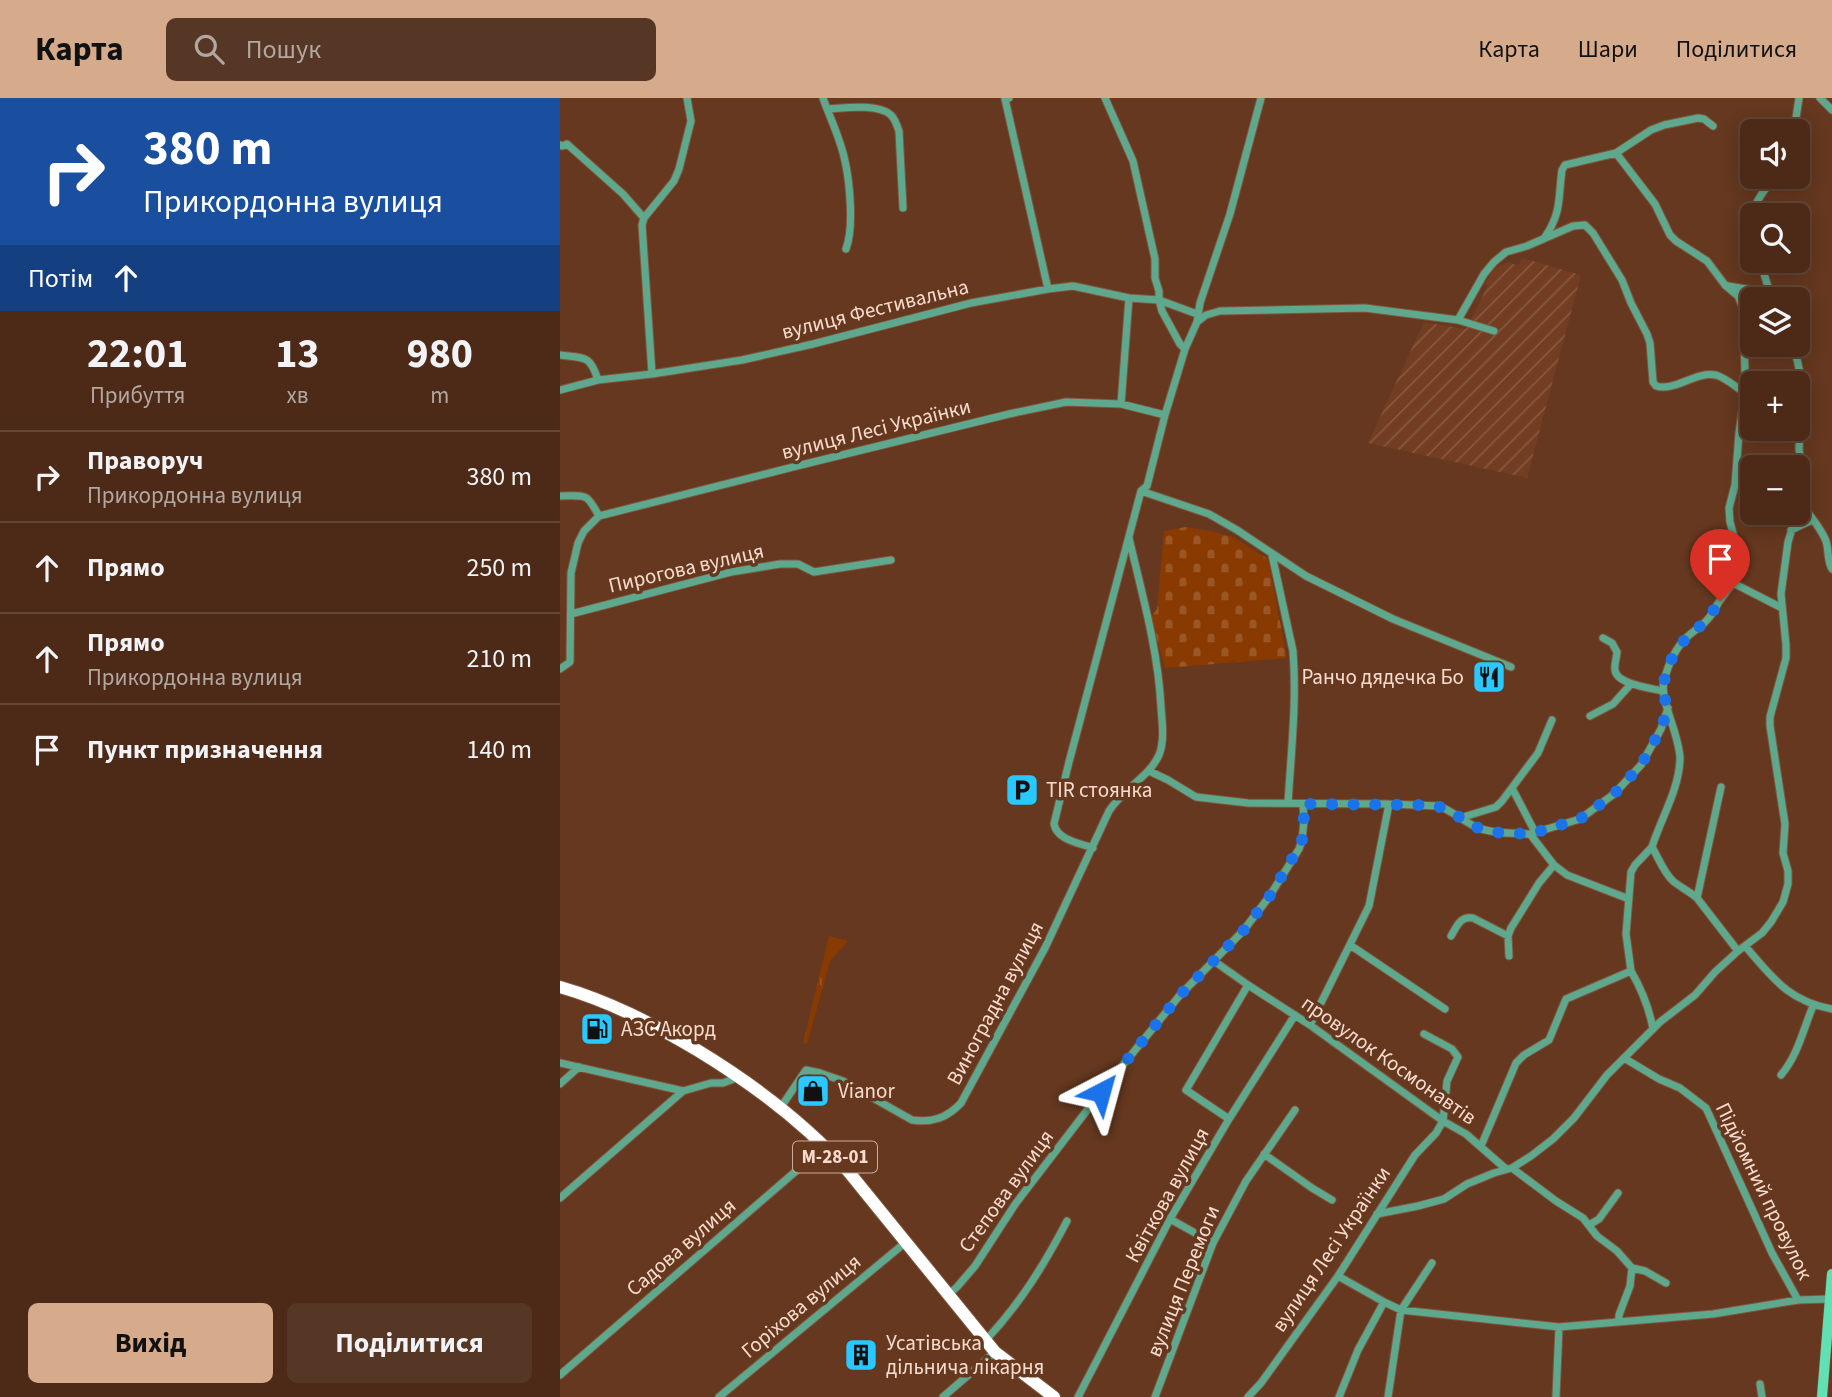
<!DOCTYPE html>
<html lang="uk">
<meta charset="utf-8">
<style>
:root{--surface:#4c2a17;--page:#563624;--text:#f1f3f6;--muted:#b2a7a1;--line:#634636;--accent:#d6ab8b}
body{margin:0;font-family:"Source Sans 3",sans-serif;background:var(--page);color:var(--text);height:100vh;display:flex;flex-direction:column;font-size:26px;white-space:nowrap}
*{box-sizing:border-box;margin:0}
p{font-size:23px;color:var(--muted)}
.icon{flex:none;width:38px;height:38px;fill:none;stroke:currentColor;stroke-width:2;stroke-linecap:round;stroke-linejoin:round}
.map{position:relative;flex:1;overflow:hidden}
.drawer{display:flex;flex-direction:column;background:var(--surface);width:560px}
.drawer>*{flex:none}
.top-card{background:#1a4fa0;color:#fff;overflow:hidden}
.buttons{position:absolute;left:1180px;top:21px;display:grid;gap:14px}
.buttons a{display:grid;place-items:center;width:70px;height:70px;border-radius:10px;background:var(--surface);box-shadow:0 4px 18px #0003,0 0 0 2px var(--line);font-size:35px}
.pin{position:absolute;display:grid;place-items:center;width:60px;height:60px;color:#fff;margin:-72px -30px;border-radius:50% 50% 50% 0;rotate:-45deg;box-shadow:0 0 7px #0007}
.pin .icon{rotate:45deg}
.me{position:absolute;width:77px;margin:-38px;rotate:39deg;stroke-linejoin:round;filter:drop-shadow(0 0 5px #0008)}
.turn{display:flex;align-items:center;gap:24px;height:147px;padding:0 28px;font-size:32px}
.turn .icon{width:91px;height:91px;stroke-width:2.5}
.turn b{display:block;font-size:49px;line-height:60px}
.then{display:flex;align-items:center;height:66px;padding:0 28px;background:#0003;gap:14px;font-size:26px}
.eta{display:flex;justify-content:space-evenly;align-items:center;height:119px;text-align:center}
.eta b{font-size:42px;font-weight:700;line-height:49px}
.action{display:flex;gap:14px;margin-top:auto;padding:14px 28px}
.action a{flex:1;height:80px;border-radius:10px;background:var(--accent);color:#111;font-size:28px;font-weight:700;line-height:80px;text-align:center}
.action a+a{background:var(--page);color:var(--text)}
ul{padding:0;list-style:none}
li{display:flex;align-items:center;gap:21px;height:91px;padding:0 28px;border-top:2px solid var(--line)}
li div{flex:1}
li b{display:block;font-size:26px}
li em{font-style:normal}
header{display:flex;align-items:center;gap:42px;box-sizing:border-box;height:98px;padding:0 35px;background:var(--accent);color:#111}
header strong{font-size:33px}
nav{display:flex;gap:38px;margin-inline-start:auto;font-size:24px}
.search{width:490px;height:63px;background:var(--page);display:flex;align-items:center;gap:18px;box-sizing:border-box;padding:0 24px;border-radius:10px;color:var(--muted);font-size:26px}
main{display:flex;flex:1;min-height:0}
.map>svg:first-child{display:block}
</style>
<header>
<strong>Карта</strong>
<div class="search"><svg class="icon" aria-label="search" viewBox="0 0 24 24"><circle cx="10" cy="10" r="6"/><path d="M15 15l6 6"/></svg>Пошук</div>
<nav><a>Карта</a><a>Шари</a><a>Поділитися</a></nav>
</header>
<main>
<section class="drawer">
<div class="top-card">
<div class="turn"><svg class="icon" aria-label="right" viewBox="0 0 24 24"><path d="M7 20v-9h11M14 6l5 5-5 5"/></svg><div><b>380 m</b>Прикордонна вулиця</div></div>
<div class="then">Потім<svg class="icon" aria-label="ahead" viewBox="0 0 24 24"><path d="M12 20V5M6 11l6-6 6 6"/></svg></div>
</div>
<div class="eta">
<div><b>22:01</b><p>Прибуття</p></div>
<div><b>13</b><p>хв</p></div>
<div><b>980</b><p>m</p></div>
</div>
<ul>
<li><svg class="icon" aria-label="right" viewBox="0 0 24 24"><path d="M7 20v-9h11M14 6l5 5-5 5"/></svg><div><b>Праворуч</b><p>Прикордонна вулиця</p></div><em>380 m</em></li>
<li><svg class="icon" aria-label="ahead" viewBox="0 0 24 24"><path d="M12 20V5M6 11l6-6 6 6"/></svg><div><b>Прямо</b></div><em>250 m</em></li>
<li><svg class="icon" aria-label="ahead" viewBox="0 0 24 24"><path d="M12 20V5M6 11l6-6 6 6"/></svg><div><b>Прямо</b><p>Прикордонна вулиця</p></div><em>210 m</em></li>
<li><svg class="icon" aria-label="arrive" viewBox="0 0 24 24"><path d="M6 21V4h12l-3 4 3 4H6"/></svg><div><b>Пункт призначення</b></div><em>140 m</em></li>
</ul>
<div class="action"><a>Вихід</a><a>Поділитися</a></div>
</section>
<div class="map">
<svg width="1272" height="1299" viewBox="0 0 1272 1299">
<defs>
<pattern id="industrial-furrows" width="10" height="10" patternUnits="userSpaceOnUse" patternTransform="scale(1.75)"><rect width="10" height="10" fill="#723d21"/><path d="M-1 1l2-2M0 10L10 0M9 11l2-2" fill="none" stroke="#875840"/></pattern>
<pattern id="grass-tufts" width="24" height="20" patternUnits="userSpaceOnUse" patternTransform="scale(1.75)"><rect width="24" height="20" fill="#893a00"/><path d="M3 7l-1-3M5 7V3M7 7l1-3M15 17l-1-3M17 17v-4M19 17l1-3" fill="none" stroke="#9a5624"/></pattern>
<pattern id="cemetery-stones" width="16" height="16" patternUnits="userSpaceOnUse" patternTransform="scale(1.75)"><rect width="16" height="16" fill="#893a00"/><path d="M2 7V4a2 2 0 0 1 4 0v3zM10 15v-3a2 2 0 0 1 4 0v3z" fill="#9a5624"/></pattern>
</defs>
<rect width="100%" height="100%" fill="#65381f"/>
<path fill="url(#industrial-furrows)" d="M962 160 1021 177 967 380 808 345 864 224 906 231 927 189 925 186 931 176 939 168 949 164 958 168Z"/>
<path fill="url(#grass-tufts)" d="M269 838 288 843 270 863 247 946 243 945Z"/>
<path fill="url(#cemetery-stones)" d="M626 429 650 433 673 439 708 461 727 560 605 570 591 519 597 511 604 433Z"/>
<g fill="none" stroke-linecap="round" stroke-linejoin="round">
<defs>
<path id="street" d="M263 0C270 20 281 42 285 63 290 86 294 130 286 151
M449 0 445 1 488 191
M545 0 573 63 595 161V180L599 193V202L602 213 620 246 625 251
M1260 0 1272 12
M267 11C283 10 318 5 331 17 335 21 337 27 339 33L343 110
M1234 33 1239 0
M0 47 2 48 7 46 63 96 84 120
M1056 55 1095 106 1110 137 1116 143 1147 163 1165 187 1178 198 1183 210 1185 273V295L1179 335 1175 387 1169 410 1170 424 1182 469 1181 473C1174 484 1166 494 1159 504 1155 510 1152 517 1147 522 1141 529 1133 533 1126 540 1115 551 1108 567 1104 583 1099 602 1120 637 1120 661 1119 692 1101 720 1092 749 1098 759 1104 775 1113 783 1120 789 1129 793 1137 800L1178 853
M1192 132C1189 109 1202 96 1214 79
M985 139C1002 114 998 100 1002 72L1005 67 1056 55 1091 32 1104 27 1138 20 1144 21 1153 28
M1200 163 1210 195
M1168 188 1210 195 1216 201
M898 222 924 176 934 164 946 154 967 148 1013 128 1025 127 1033 135 1062 182 1071 205 1087 236 1090 245 1093 284 1096 288C1115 294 1135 273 1156 277 1166 280 1176 289 1185 295
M637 224 646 217 660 213 805 210 898 222 934 233
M1185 226 1192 203
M1234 247 1242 285 1239 351 1243 378 1241 404 1237 414
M0 257C25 260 30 257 38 282
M92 276 82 127 84 120 114 83 119 71 131 23 127 0
M0 292 38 282 92 276 182 262 253 246 411 205 488 191 513 188 569 200 599 202 637 216
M561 306 569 200
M581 393 649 416 677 432 746 478 833 521 951 569
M0 398C27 398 26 394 39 418L24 433 18 445 15 458 11 475 10 564 0 571
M1241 404C1249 418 1260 428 1266 443 1269 453 1267 463 1272 471
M39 418 241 367 449 316 506 304 561 306 605 317
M1231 432 1252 422
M712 457 733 553C737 603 731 655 728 705
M1173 485 1222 510
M11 516 171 474 220 466H238L254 474 331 462
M1043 540 1052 545 1057 554C1057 559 1054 566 1055 572 1056 586 1091 590 1102 593
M1030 618 1053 606 1071 586
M589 673 608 682 636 699 688 705 829 706 879 708C892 713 902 722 914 728 931 736 951 735 970 736L994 767 1007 777 1069 801
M952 690 975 734
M900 720 936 709 942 703 978 655 992 622
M970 736 1020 721 1054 696 1081 667 1101 631 1108 610
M533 750C519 745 497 742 494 726L509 664 581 393 587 388 605 317 625 251 637 224 640 205 670 116 701 0
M1137 800 1161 689
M891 838C897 828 900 818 913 820L948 838
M790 847 885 911
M1185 848C1213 880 1228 903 1272 911
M949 858 948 838 951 830 979 785 994 767
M654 863 688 887 750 927 883 1023 906 1036 946 1071
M1071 873C1082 892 1089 909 1093 931
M750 927 809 808 829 706
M1064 960 1099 981 1120 990 1146 1010 1212 1155 1238 1202
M0 965 123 993 151 985H163L179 979
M1221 977C1238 957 1243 932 1253 908
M0 986 19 969
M221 1009 246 972 260 975 283 983 352 1022C372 1025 387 1020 401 1005L485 850 549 713C563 691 590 678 599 657 605 642 602 624 601 609 598 551 582 496 569 440
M669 1021 626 992 688 887
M921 1048 956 965 964 957 989 942 1006 901 1071 873 1066 836 1071 774 1075 767 1092 749
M704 1056 752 1090 772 1102
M952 1070 996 1103 1023 1120 1037 1138 1057 1153 1072 1170 1085 1173 1106 1185
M0 1100 123 993
M817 1116 858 1108 884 1101 907 1086 934 1075 952 1070 971 1058 993 1041 1014 1020 1047 977 1100 924 1135 897 1155 874 1178 853 1202 835 1211 824 1223 804 1228 786V773L1223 755 1225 726 1210 628V619L1226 560V547L1221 496 1228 444 1237 415
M610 1121 653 1145
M1029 1127 1039 1121 1058 1095
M778 1178 824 1204 841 1212 999 1229 1153 1216 1238 1202 1270 1201
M388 1197 397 1189 415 1168 456 1105 541 994 620 897 683 833 709 799 739 751 742 742 744 723 743 706
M1059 1224V1217L1070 1188 1072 1170
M425 1243C460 1206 484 1167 507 1123
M0 1277 265 1048
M1200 1286 1202 1299
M159 1299 346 1144
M383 1299 435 1254
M518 1299 610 1121 669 1021 735 917
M595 1299 653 1145 686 1083 735 1012
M688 1299 701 1285 778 1178 855 1057 876 1035 883 1023 887 983 898 959 892 951 864 936
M779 1299 798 1252 824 1204
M828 1299 841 1212 872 1165
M996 1299 999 1229"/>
<path id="secondary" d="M1262 1299 1272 1176"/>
<path id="highway" d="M0 889C49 903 93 926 137 952 193 986 244 1024 288 1073L435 1254 494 1299"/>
</defs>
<use href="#street" stroke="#80563e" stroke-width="9"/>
<use href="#secondary" stroke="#80563e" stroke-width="11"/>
<use href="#highway" stroke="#80563e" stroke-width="14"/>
<use href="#street" stroke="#5ea88d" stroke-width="7"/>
<use href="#secondary" stroke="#61e0b4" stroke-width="10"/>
<use href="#highway" stroke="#fff" stroke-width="12"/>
</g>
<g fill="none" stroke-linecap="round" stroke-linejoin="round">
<path stroke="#1a73e8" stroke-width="12" stroke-dasharray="0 21.6" d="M541 994 620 897 683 833 709 799 738 751 742 742 744 723 743 706 872 707 887 711 913 728 927 733 943 735 970 736 1020 721 1054 696 1081 667 1101 631 1108 610 1102 593 1103 586 1111 562 1125 541 1147 522 1160 503"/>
</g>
<defs>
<symbol id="restaurant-square" viewBox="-11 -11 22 22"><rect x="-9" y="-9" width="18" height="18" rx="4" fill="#29c8ff" stroke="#65381f"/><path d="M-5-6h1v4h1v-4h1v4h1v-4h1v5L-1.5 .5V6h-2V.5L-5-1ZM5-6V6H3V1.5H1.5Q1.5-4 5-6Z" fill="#111"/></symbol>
<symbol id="parking-square" viewBox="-11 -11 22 22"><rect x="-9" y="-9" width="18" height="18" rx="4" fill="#29c8ff" stroke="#65381f"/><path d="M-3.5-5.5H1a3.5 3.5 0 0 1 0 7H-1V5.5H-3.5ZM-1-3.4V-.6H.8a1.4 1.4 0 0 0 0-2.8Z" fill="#111"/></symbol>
<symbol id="fuel-square" viewBox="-11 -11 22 22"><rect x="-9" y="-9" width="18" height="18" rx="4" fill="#29c8ff" stroke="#65381f"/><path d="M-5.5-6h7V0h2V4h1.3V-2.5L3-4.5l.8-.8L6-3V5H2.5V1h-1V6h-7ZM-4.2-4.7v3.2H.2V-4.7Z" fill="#111"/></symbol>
<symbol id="shop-square" viewBox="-11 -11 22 22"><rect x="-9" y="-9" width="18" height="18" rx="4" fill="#29c8ff" stroke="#65381f"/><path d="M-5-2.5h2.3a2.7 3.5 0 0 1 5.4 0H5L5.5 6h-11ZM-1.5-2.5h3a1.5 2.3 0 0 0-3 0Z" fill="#111"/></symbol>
<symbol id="building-square" viewBox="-11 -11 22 22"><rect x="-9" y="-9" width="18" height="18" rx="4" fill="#29c8ff" stroke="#65381f"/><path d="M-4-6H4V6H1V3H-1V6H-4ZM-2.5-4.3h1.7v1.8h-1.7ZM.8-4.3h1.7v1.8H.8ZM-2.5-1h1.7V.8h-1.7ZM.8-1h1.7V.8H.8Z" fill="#111"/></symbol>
</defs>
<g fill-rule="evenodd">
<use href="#restaurant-square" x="910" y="560" width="38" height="38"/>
<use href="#parking-square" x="443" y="673" width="38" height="38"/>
<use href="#fuel-square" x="18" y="912" width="38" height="38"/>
<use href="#shop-square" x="234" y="974" width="38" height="38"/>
<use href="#building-square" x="282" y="1238" width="38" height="38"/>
</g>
<g text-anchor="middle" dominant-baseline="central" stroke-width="7" stroke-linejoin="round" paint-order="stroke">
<rect fill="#65381f" stroke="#cdab9a" stroke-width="2" x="233" y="1043.5" width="84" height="31" rx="5"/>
<g font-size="19" font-weight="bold" fill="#f9dcce">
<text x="275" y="1059">М-28-01</text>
</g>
<g font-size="21" fill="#f9dcce" stroke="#65381f">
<text transform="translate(315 211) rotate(-14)">вулиця Фестивальна</text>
<text transform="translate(316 331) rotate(-14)">вулиця Лесі Українки</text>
<text transform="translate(126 470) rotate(-13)">Пирогова вулиця</text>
<text transform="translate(435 905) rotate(-62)">Виноградна вулиця</text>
<text transform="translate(829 962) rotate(35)">провулок Космонавтів</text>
<text transform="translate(446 1093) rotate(-54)">Степова вулиця</text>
<text transform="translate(1204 1093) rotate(64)">Підйомний провулок</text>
<text transform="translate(607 1097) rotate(-61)">Квіткова вулиця</text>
<text transform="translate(121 1149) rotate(-41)">Садова вулиця</text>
<text transform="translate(771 1151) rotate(-56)">вулиця Лесі Українки</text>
<text transform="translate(623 1183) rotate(-68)">вулиця Перемоги</text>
<text transform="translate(241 1208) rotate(-40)">Горіхова вулиця</text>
</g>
<g font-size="21" fill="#f9dcce" stroke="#65381f" text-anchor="start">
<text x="904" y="579" text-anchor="end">Ранчо дядечка Бо</text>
<text x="486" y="692">TIR стоянка</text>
<text x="61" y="931">АЗС Акорд</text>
<text x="278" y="993">Vianor</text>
<text x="326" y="1245">Усатівська<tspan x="326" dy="24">дільнича лікарня</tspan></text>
</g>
</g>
</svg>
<div class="buttons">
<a><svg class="icon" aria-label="sound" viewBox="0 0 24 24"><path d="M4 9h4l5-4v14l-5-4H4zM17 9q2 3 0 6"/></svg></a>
<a><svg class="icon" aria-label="search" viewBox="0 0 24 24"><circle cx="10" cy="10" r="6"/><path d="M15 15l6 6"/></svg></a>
<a><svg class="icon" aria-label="layers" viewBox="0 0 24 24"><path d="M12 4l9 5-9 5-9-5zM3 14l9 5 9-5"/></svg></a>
<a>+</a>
<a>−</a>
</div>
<div class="pin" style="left:1160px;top:503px;background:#d93025"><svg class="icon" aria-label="arrive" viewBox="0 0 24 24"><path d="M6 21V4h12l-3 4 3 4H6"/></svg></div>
<svg class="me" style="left:541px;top:994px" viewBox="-20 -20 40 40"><path d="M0-17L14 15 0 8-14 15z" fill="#1a73e8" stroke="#fff" stroke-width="4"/></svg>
</div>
</main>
